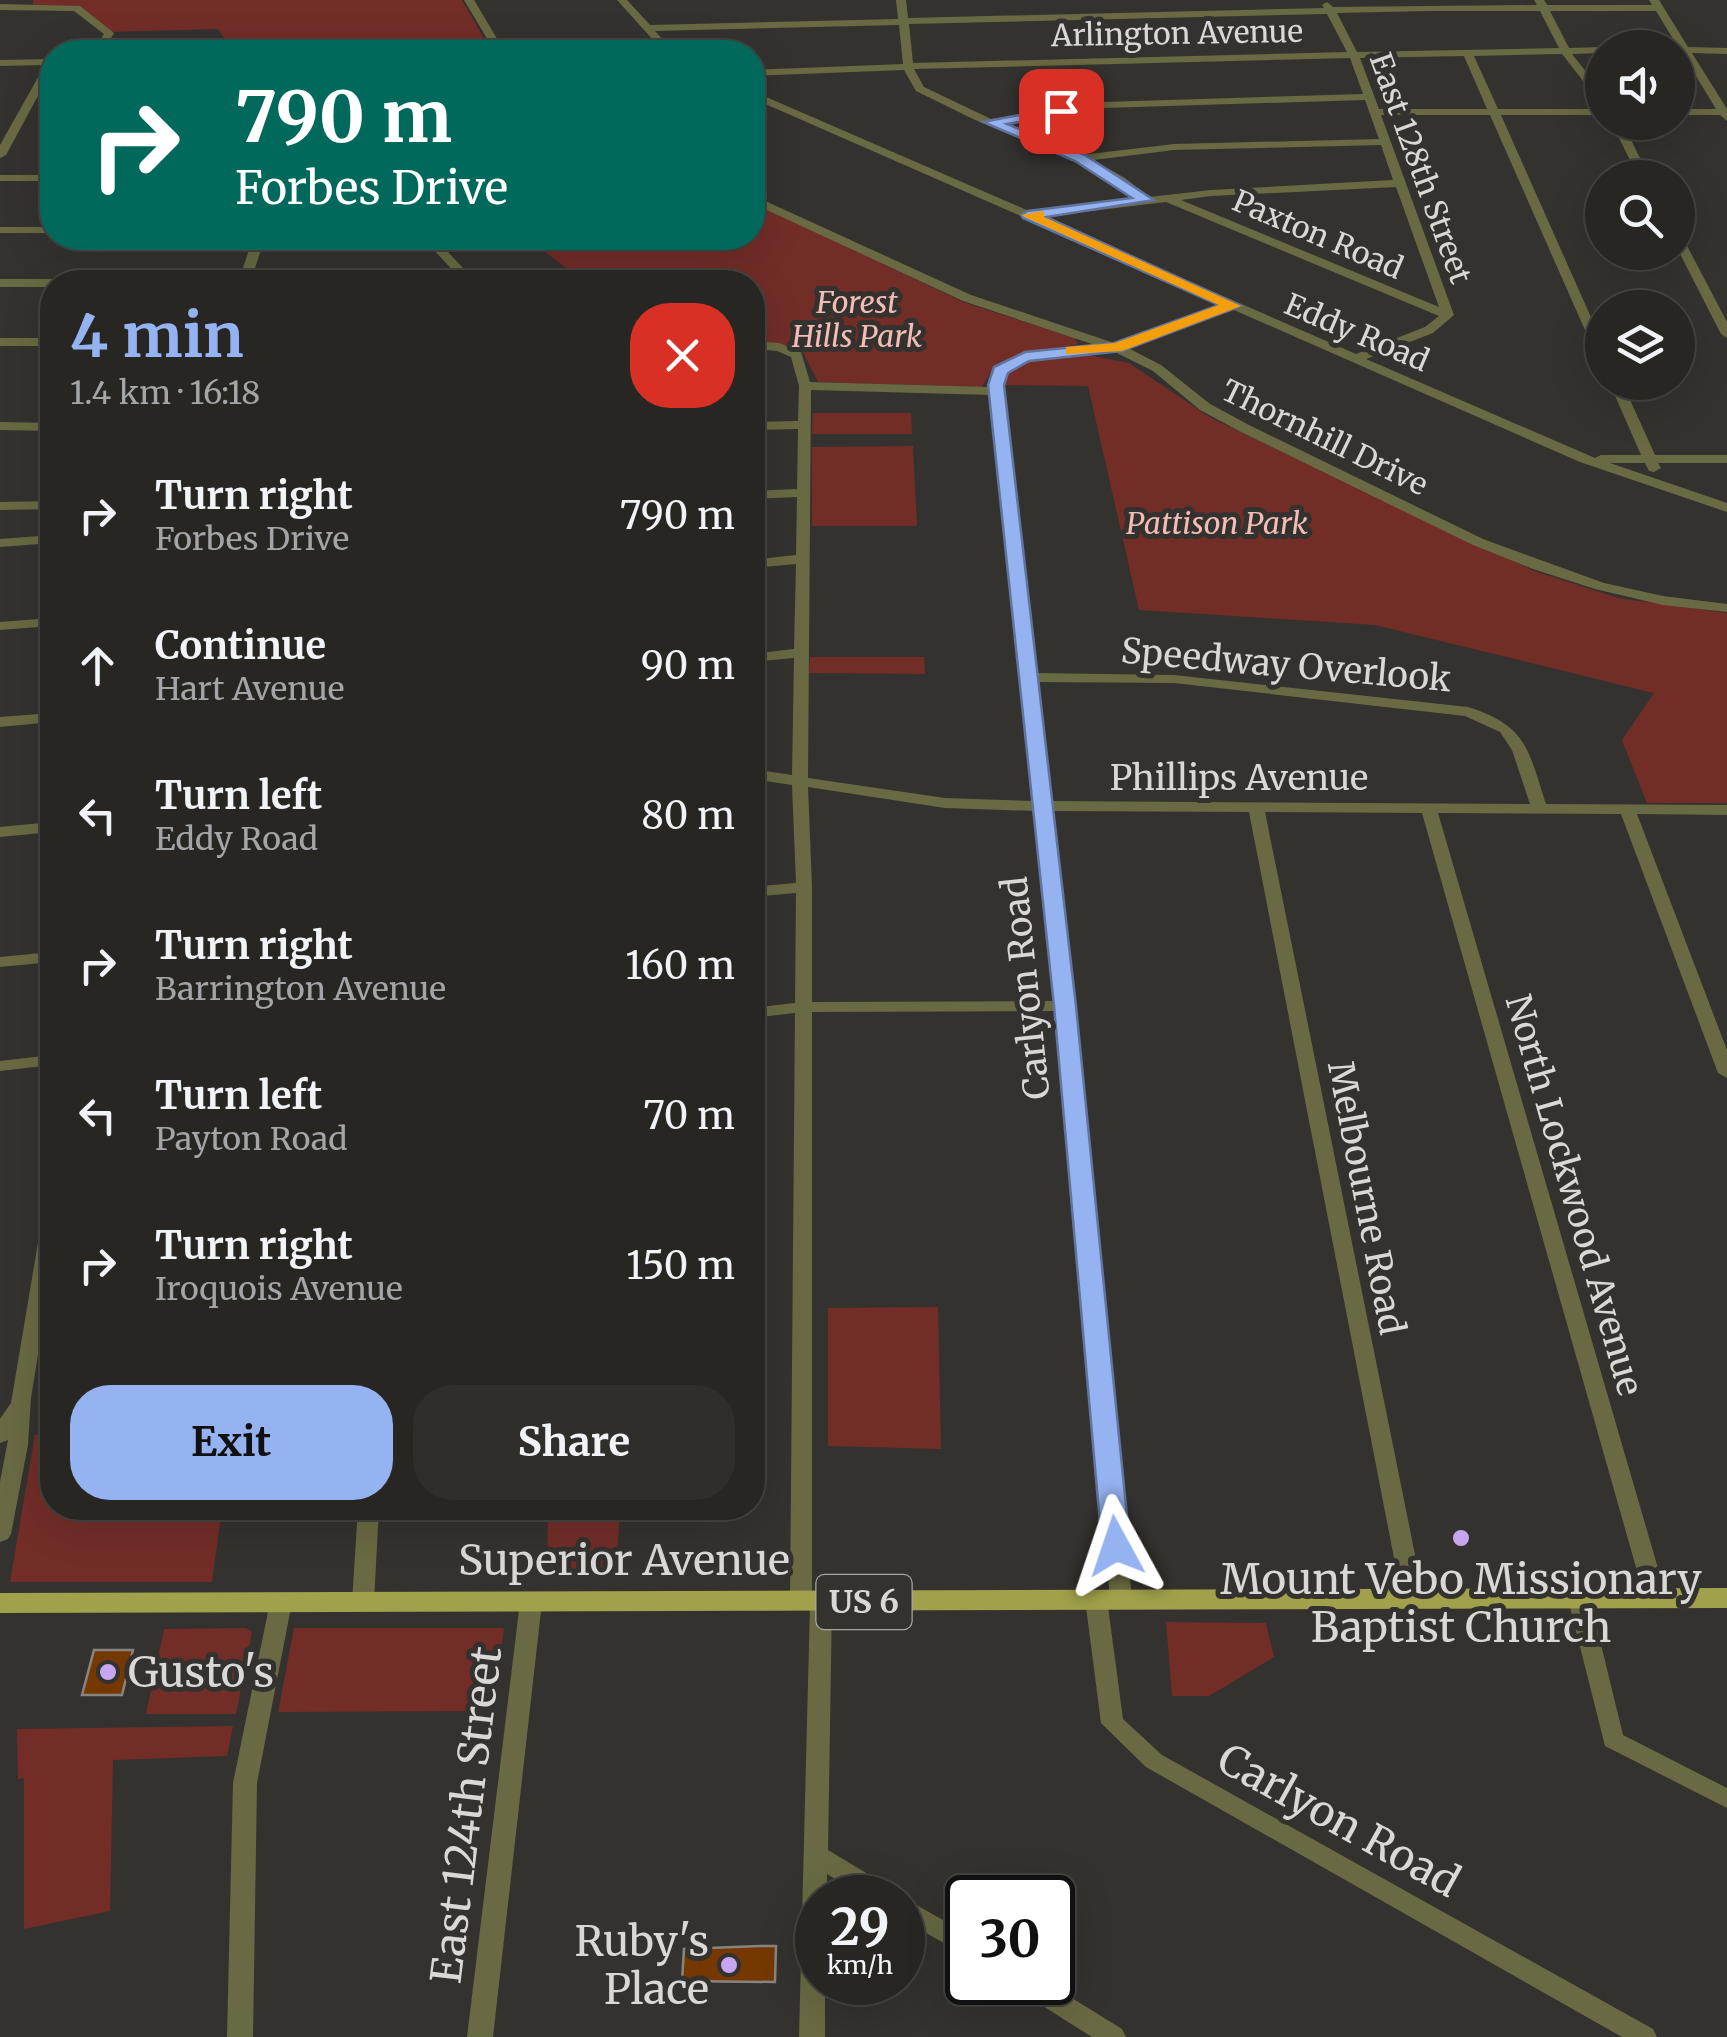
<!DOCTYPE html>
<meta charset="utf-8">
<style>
:root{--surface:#272623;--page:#2f2e2b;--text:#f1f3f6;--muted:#a4a5a6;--line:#434341;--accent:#95b2f1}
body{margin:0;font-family:Merriweather,serif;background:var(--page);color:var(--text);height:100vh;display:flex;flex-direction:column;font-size:38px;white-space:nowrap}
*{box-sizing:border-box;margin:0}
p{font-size:32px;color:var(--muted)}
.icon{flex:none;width:55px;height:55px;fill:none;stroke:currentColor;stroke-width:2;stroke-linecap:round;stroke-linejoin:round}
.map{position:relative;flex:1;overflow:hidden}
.panel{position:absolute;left:40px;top:270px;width:725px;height:1250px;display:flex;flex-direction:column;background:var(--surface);border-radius:40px;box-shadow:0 10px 40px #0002,0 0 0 2px var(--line)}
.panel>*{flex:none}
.banner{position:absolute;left:40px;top:40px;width:725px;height:210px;border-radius:40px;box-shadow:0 10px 40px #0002,0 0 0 2px var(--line);background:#00695c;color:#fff;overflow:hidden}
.controls{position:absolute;left:1585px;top:30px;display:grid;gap:20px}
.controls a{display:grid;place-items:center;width:110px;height:110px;border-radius:50%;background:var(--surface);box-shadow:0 10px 40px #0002,0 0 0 2px var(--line);font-size:50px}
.speed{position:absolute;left:795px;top:1875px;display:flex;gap:20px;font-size:50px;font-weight:700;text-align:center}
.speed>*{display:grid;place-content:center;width:130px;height:130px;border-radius:50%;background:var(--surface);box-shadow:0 10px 40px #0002,0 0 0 2px var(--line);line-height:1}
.speed small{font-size:25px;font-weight:400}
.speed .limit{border:5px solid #111;border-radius:15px;background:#fff;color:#111}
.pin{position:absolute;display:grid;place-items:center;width:85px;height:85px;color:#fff;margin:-42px;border-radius:20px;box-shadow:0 5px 15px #0006}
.me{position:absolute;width:110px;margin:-55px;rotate:355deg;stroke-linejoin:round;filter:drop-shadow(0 0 8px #0008)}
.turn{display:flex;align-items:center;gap:35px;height:210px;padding:0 30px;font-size:45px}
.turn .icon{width:130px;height:130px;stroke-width:2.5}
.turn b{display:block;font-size:70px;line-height:85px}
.round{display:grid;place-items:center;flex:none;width:105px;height:105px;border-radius:40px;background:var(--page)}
.headline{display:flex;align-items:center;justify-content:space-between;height:170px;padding:0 30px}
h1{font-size:60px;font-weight:700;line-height:75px;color:var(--accent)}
.action{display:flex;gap:20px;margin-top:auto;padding:20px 30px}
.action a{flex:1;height:115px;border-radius:40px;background:var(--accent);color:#111;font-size:40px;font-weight:700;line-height:115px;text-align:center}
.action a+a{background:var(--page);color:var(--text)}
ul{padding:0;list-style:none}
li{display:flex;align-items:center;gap:30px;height:150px;padding:0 30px}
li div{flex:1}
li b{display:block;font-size:38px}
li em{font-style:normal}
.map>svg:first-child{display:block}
</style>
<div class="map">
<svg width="1727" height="2037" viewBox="0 0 1727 2037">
<rect width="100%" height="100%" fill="#34322f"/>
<path fill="#722d27" d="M33 0H462L492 52H234L218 29 108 32 79 9 33 7Z
M753 202 963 302 1074 338 1078 344 1005 360 994 367 982 387 818 382 802 350 753 343 752 282H584L527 238H752Z
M1078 353 1129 363 1211 418 1534 571 1618 598 1727 613V803H1647L1622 740 1654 693 1375 625 1139 610 1088 386 1003 385 1011 368 1036 357Z
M813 413H911L912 434H812Z
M913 446 917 526H812V447Z
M810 657H924L925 674 809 673Z
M752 1280H767V1407L753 1408Z
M938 1307 941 1449 828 1446V1308Z
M52 1434V1508H222L212 1582H10L35 1435Z
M464 1508H620L616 1573H547L548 1517 463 1518Z
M1166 1622 1266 1623 1274 1657 1209 1696H1172Z
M246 1628 252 1632 236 1714H146L164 1629Z
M294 1628H504L495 1711 278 1712Z
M233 1726 227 1756 113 1760 110 1911 24 1929V1778L18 1779 17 1729Z"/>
<path fill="#743800" stroke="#888481" stroke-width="2.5" d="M94 1650H133L122 1695H82Z
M760 1946H776L775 1982 682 1981 684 1949Z"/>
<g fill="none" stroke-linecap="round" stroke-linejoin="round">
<path fill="#696a43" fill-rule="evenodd" d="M464 0H474L505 52H495Z
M617 0H627L650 25 898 19 896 0H906L908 18 1324 8 1322 5 1327 2 1333 7 1537 5 1534 0H1544L1547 5H1652L1649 0H1659L1688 47 1727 48V54L1692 53 1727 109V121L1720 115H1678V109H1716L1682 53H1678L1676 48 1678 47 1656 11H1550L1569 48 1602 47 1604 48 1602 53 1572 54 1602 92V101L1598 100 1562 54 1474 56 1498 109H1602V115H1501L1602 342V359L1596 355 1490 115H1381L1454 315 1433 333 1366 359 1595 458 1601 455H1641L1609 382H1622L1655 455H1727V463H1658L1661 468 1654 472 1649 471 1645 463H1610L1727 503V512L1580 462 1234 310 1128 348 1161 365 1210 404 1249 425 1483 539 1604 583 1663 596 1727 604V612L1663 605 1595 589 1533 569 1473 545 1239 431 1200 410 1153 371 1115 352 1040 358 1006 372 1002 385 1035 673 1174 675 1468 707C1528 726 1528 750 1546 804L1727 805V815L1637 814 1727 1050V1078L1718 1073 1621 814 1438 813 1667 1599 1664 1605 1656 1607 1648 1605 1645 1599 1422 813 1265 812 1424 1599 1421 1605 1413 1607 1405 1605 1402 1599 1249 812 1051 811 1074 1006 1132 1599 1129 1605 1121 1607 1113 1605 1110 1599 1057 1011 812 1012V1599L821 1594 829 1596 832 1602 828 1850 896 1891 899 1898H866L827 1874V1898H818V1982H825V2037H799L810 1605 801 1610 793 1608 790 1602 795 1013 752 1018V1008L795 1003 796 893 752 897V887L796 883 792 785 752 779V769L792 775 794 658 752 662V654L794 649 796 564 752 568V560L796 555 797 497 752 499V491L797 489 798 429 752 430V422L798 421 799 386 791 357 777 351 752 349V341L779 343 801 352 810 382 990 387 996 367 1038 350 1098 346 963 301 752 203V195L971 295 1117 344 1224 305 752 98V91L1029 211 1137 198 1090 167 973 119 916 91 904 70 752 76V70L903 64 899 25 655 31 674 52H664ZM1429 11H1540L1559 48 1357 52 1337 13ZM1327 14 1347 52 913 63 909 24ZM1464 56 1487 109H1379L1360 58ZM1350 58 1363 94 1104 102 991 119 924 87 914 69ZM1365 100 1379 139 1174 144 1081 155 1003 123 1104 108ZM1381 145 1393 180 1211 190 1149 197 1125 178 1093 160 1174 150ZM1396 187 1439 307 1181 200 1211 196ZM1166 202 1439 316 1425 327 1356 354 1042 217ZM811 390 991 395 1034 801 945 798 808 778ZM1036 682 1174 683 1465 716 1500 732 1512 750 1530 804 1050 801ZM808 787 945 808 1035 811 1056 1001 812 1002V887Z
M0 4 80 6 114 33 103 52H93L104 34 74 11 0 10Z
M52 59V70L6 155 0 158V145L45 65 0 66V60Z
M1611 122H1622L1650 178H1639Z
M0 175H52V181H0Z
M0 227H52V233H0Z
M1678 237 1684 240 1727 322V338L1721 334 1678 250Z
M253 238H265L252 277 456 274 423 238H435L475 281 132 282 138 278 240 277Z
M0 279H52L58 282H52V287H0Z
M0 338H52V346H0Z
M0 422 52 423V431L0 430Z
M52 501V509L0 510V502Z
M52 535V543L0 547V539Z
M52 618V626L0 630V622Z
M52 713V722L0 727V717Z
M52 822V832L0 837V827Z
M52 952V962L0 967V957Z
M52 1055V1065L0 1071V1061Z
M52 1207V1268L31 1398 28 1445 11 1534 8 1539 0 1542V1482L8 1440 0 1443V1419L11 1403 43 1213Z
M358 1508H379L374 1602 371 1608 363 1610 355 1608 352 1602Z
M1096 1591 1104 1593 1107 1599 1123 1719 1162 1755 1653 2029 1657 2037H1622L1146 1767 1101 1723 1085 1599 1088 1593Z
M1579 1591 1587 1593 1590 1599 1623 1735 1727 1788V1808L1605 1746 1568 1599 1571 1593Z
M281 1594 289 1596 292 1602 257 1783 253 2037H227L233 1783 270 1602 273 1596Z
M531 1594 539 1596 542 1602 493 2037H467L520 1602 523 1596Z
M902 1897 968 1934V1957L902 1919Z
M1013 1982H1046L1122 2029 1126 2037H1092L1016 1989Z"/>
<path fill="#a0a14a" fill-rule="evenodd" d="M1727 1588V1608L0 1613V1593Z"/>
</g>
<path fill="#95b2f1" stroke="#61749d" stroke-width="2.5" d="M1061 107 1066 114 1007 124 1085 155 1154 200 1046 217 1241 306 1122 351 1029 361 1008 373 1004 385 1076 1006 1130 1546 1116 1556 1102 1546 1054 1006 988 385 994 367 1025 352 1114 343 1219 305 1023 218 1021 215 1028 211 1132 198 1075 161 983 122Z"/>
<path fill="#f59e0b" d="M1044 211V217L1241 306 1122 351 1066 354V347L1115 343 1219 305 1021 215Z"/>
<g fill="#c7a6ef" stroke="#34322f" stroke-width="4">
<circle cx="1461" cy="1538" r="10"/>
<circle cx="108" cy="1672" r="10"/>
<circle cx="729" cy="1965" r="10"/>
</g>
<g text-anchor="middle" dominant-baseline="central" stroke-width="10" stroke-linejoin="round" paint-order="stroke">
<g font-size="30" fill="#d9d8d6" stroke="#34322f">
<text transform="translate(1177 33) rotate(-1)">Arlington Avenue</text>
<text transform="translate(1421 168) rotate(70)">East 128th Street</text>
<text transform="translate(1318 234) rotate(23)">Paxton Road</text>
<text transform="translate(1357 332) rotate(23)">Eddy Road</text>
<text transform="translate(1325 437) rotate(26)">Thornhill Drive</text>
</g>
<g font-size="30" font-style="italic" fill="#f3bdb6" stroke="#34322f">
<text x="857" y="302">Forest<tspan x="857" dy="34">Hills Park</tspan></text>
<text x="1217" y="523">Pattison Park</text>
</g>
<rect fill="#34322f" stroke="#a8a6a4" stroke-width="2.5" x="816.5" y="1575" width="95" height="54" rx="8"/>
<g font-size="32" font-weight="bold" fill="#d9d8d6">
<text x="864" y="1602">US 6</text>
</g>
<g font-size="35" fill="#d9d8d6" stroke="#34322f">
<text transform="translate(1286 665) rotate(5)">Speedway Overlook</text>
<text x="1239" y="778">Phillips Avenue</text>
<text transform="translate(1026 988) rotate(-96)">Carlyon Road</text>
<text transform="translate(1574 1195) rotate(74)">North Lockwood Avenue</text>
<text transform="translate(1366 1198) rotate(79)">Melbourne Road</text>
</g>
<g font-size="42" fill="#d9d8d6" stroke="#34322f">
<text x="624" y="1560">Superior Avenue</text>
<text transform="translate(466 1815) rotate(-83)">East 124th Street</text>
<text transform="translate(1339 1820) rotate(29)">Carlyon Road</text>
</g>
<g font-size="42" fill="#d9d8d6" stroke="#34322f">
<text x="1461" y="1579">Mount Vebo Missionary<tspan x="1461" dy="48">Baptist Church</tspan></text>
<text x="128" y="1672" text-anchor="start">Gusto's</text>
<text x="709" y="1941" text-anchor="end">Ruby's<tspan x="709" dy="48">Place</tspan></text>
</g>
</g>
</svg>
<div class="controls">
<a><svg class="icon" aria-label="sound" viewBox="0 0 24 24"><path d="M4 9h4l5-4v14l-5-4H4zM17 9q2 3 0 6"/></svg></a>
<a><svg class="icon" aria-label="search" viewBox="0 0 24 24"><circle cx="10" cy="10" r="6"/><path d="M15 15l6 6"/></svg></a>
<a><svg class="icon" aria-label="layers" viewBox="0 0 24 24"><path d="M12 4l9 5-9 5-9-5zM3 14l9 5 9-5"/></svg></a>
</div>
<div class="speed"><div>29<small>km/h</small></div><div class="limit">30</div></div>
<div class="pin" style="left:1061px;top:111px;background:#d93025"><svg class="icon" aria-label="arrive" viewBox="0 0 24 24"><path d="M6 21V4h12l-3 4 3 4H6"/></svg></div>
<svg class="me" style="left:1116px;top:1546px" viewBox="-20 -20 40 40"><path d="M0-17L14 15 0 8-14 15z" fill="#95b2f1" stroke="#fff" stroke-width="4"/></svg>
<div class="banner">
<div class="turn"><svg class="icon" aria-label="right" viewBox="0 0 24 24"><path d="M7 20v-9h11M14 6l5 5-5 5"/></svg><div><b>790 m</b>Forbes Drive</div></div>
</div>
<section class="panel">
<div class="headline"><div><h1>4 min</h1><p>1.4 km · 16:18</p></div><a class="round" style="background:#d93025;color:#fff"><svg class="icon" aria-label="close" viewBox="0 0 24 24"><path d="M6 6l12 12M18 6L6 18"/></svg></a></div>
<ul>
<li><svg class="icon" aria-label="right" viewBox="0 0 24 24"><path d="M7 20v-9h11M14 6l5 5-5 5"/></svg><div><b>Turn right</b><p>Forbes Drive</p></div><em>790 m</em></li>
<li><svg class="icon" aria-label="ahead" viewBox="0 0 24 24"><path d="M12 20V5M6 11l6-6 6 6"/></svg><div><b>Continue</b><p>Hart Avenue</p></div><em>90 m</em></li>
<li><svg class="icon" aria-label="left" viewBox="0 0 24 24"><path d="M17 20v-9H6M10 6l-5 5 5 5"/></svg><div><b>Turn left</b><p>Eddy Road</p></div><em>80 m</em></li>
<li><svg class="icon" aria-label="right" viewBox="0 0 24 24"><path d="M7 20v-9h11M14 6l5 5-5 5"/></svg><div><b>Turn right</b><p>Barrington Avenue</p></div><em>160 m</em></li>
<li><svg class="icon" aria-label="left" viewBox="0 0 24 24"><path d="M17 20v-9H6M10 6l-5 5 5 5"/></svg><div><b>Turn left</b><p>Payton Road</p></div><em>70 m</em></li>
<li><svg class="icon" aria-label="right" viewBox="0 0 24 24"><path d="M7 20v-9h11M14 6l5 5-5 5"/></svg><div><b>Turn right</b><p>Iroquois Avenue</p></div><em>150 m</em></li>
</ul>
<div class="action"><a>Exit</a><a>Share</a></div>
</section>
</div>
